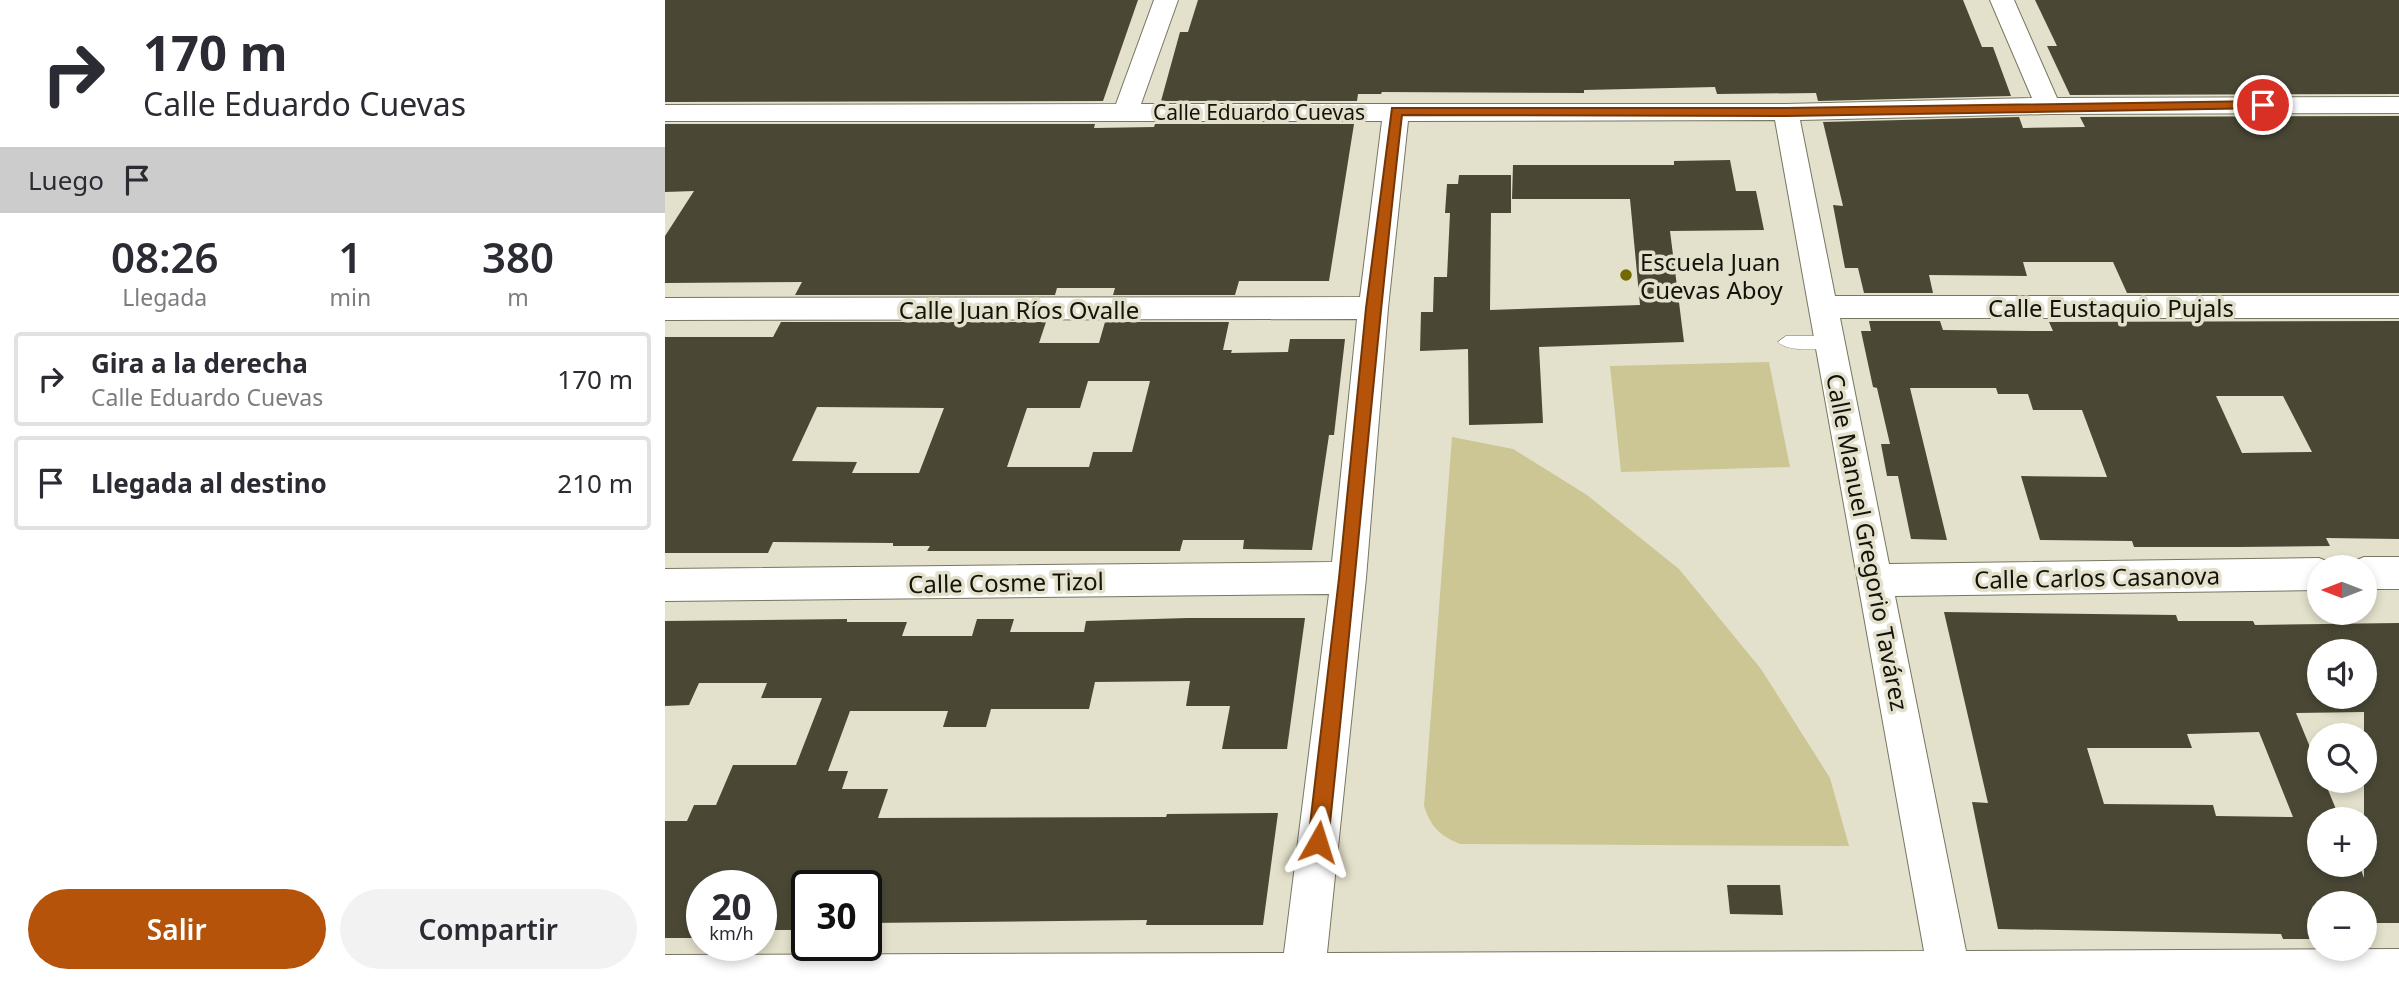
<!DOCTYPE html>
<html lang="es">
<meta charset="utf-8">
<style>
:root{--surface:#fff;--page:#f2f2f3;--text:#2b2b33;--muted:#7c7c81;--line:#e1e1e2;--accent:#b45309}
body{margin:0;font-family:"Noto Sans",sans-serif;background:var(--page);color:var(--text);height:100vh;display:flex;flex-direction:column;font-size:26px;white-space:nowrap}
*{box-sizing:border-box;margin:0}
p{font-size:23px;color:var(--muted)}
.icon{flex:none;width:38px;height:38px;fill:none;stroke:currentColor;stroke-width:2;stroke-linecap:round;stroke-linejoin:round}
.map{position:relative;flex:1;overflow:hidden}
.sheet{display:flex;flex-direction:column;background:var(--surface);width:665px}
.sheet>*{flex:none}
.hud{background:#fff;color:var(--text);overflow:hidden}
.needle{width:46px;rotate:270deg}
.tools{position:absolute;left:1642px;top:555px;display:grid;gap:14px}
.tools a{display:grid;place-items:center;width:70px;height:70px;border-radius:50%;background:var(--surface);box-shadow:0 4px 10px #0003;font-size:35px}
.speed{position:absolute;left:21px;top:870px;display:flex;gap:14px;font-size:35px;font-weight:700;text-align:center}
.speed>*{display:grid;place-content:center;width:91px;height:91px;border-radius:50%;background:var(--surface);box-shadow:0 4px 10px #0003;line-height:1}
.speed small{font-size:18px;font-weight:400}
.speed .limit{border:4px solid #111;border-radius:10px;background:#fff;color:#111}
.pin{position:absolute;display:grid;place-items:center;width:60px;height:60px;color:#fff;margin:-30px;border:4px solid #fff;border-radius:50%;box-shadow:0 2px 7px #0007}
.me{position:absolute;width:77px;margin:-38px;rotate:6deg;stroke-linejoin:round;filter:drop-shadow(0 0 5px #0008)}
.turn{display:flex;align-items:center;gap:24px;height:147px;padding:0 28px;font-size:32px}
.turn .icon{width:91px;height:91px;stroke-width:2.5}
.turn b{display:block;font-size:49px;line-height:60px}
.then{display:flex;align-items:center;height:66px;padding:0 28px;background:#0003;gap:14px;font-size:26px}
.eta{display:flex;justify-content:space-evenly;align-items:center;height:119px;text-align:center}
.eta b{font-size:42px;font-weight:600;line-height:49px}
.action{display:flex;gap:14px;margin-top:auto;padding:14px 28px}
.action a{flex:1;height:80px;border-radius:42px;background:var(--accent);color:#fff;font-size:28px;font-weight:600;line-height:80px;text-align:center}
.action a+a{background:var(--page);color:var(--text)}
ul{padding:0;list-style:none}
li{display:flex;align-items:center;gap:21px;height:94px;margin:0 14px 10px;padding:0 14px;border:4px solid var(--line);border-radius:7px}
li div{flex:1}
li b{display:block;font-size:26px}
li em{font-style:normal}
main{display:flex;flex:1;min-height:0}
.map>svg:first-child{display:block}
</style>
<main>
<section class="sheet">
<div class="hud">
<div class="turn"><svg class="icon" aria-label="right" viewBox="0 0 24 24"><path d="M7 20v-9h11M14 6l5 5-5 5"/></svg><div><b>170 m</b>Calle Eduardo Cuevas</div></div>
<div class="then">Luego<svg class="icon" aria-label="arrive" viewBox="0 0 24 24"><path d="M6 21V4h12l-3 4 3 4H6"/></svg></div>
</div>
<div class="eta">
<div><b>08:26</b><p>Llegada</p></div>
<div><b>1</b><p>min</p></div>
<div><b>380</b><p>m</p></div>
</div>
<ul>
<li><svg class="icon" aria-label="right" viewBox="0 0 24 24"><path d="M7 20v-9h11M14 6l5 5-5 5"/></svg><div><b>Gira a la derecha</b><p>Calle Eduardo Cuevas</p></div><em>170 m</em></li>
<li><svg class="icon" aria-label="arrive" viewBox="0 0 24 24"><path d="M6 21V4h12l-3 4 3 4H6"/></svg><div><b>Llegada al destino</b></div><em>210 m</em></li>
</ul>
<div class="action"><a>Salir</a><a>Compartir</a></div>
</section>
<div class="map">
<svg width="1734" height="983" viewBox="0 0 1734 983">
<rect width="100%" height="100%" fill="#e3e1cb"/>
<path fill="#cbc694" d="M1104 362 1125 467 956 472 945 366Z
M787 437 848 449 922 495 1014 569 1096 669 1165 778 1184 846 795 844C774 835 766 827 759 806Z"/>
<path fill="#4a4835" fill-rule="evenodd" d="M0 0H473L438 101 0 102Z
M533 0H1298L1317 47H1328L1346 96 1153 101 1151 93 1052 94 1050 87 919 90V93L717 92 716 94H693L692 101H496L515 32H523Z
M1370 0H1734V94L1405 95 1382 46H1392Z
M1734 116V293H1462L1448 262H1358L1362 276 1264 275 1268 293H1199L1193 268H1180L1168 205 1178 206 1158 122 1354 117 1358 128 1420 127 1415 117Z
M0 124H430L429 128 489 127 490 124H689L664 281H574L570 295H448L450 288H392L390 295H130L137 282 0 283V236L29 191 0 192Z
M1065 160 1071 191H1091L1099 230 1005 231 1019 342 874 347 878 423 804 425 803 349 755 351 756 312H768L769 277H782L785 213H780L782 184H793L794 175H846V213H826L825 310 975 305 965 199H847L848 165H1009V161Z
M1204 321H1275L1278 330 1378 331H1388L1384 322 1734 321V539L1661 538 1665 546 1572 547H1469L1467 541 1375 540 1356 476 1442 477 1417 410H1368L1363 394H1333L1331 388H1245L1282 540 1246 539 1233 476H1222L1216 444H1225L1212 388 1208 387 1196 331H1206ZM1551 396H1618L1647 452 1577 453Z
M116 322H381L374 343H434L440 322H564L558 350H567L566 353 623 352 625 339H680L669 435H664L647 550 578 549 579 540H518L515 551H262L265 546H228V543L108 542 103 553H0V337H108ZM423 381H485L467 452H428L424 467H342L362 408H415ZM152 407 279 408 254 473H187L192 462 127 461Z
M1279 612 1511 615 1513 621H1588L1590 625 1734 623V923H1699V903H1654V939H1618L1616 934 1333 929 1307 802 1323 803ZM1654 651H1699V696H1654ZM1699 712V878L1694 864H1654V819H1675L1659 780H1654V769L1631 713ZM1594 732 1628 817 1551 816 1548 805 1439 804 1422 748H1527L1522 734Z
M522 618H640L622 749H557L565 706H521L525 681 430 682 424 709H326L321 727H278L283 711H185L163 771H183L177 789H223L213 818 501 817 502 814 613 813 598 925H481L482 920 201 923V886H142V924H129L127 930H96V886H37V938H0V821H22L29 805H51L68 765H131L157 698H96L102 683H34L24 705 0 706V621L182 619V622H242L237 636H307L312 619H349L345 632H419L421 621Z
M1062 885H1115L1118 915 1065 914Z"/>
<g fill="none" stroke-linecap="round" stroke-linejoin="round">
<defs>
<path id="service" d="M1121 336H1165L1173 342C1166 352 1120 352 1113 342Z"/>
<path id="minor" d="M489 0H513L476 104H1121L1367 98 1325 0H1349L1392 98 1734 97V113L1383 114 1135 120 1170 296H1734V318H1175L1224 564 1654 558 1666 563 1668 567H1654V590L1230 596 1301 951 1734 949V983H0V955L619 953 664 594 0 601V569L667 562 692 319 0 320V298L695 297 717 121H0V105L451 104ZM1110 120 1259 951 662 953 701 578 723 308 743 121Z
M1699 557H1734V589H1699V567H1684L1687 562Z"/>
</defs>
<use href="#service" stroke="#777662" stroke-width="1"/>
<use href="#minor" stroke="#777662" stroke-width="2"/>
<use href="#service" fill="#fff" fill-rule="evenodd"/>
<use href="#minor" fill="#fff" fill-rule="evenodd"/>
</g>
<path fill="#b45309" stroke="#753606" stroke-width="2" d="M1598 101 1603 102V108L1121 116 737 115C709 357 689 600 663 842L660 849 653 852 646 849 643 842 674 578 701 308 727 108H1121Z"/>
<circle fill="#726900" stroke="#e3e1cb" stroke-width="2.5" cx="961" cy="275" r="7"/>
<g text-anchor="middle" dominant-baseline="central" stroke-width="7" stroke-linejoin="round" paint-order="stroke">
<g font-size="21" fill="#13120b" stroke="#e3e1cb">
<text x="594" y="112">Calle Eduardo Cuevas</text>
</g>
<g font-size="24" fill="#13120b" stroke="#e3e1cb" text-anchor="start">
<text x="975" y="261">Escuela Juan<tspan x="975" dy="28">Cuevas Aboy</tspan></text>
</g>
<g font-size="24" fill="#13120b" stroke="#e3e1cb">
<text x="1446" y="307">Calle Eustaquio Pujals</text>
<text x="354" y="309">Calle Juan Ríos Ovalle</text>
<text transform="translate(1203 542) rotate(79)">Calle Manuel Gregorio Tavárez</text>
<text transform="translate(1432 577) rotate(-1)">Calle Carlos Casanova</text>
<text transform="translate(341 582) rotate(-1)">Calle Cosme Tizol</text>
</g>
</g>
</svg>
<div class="tools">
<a><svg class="needle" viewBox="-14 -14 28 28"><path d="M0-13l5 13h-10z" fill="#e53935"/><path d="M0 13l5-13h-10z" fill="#7c7c81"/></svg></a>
<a><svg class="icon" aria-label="sound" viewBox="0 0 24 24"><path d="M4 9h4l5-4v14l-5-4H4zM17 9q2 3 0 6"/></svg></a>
<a><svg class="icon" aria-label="search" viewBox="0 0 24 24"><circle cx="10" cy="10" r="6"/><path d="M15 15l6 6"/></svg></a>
<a>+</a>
<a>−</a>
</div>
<div class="speed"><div>20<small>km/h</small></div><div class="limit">30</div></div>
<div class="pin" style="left:1598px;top:105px;background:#d93025"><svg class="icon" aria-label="arrive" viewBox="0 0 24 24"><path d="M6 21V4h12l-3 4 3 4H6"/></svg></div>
<svg class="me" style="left:653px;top:842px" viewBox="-20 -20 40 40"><path d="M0-17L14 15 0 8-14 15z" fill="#b45309" stroke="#fff" stroke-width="4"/></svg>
</div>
</main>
